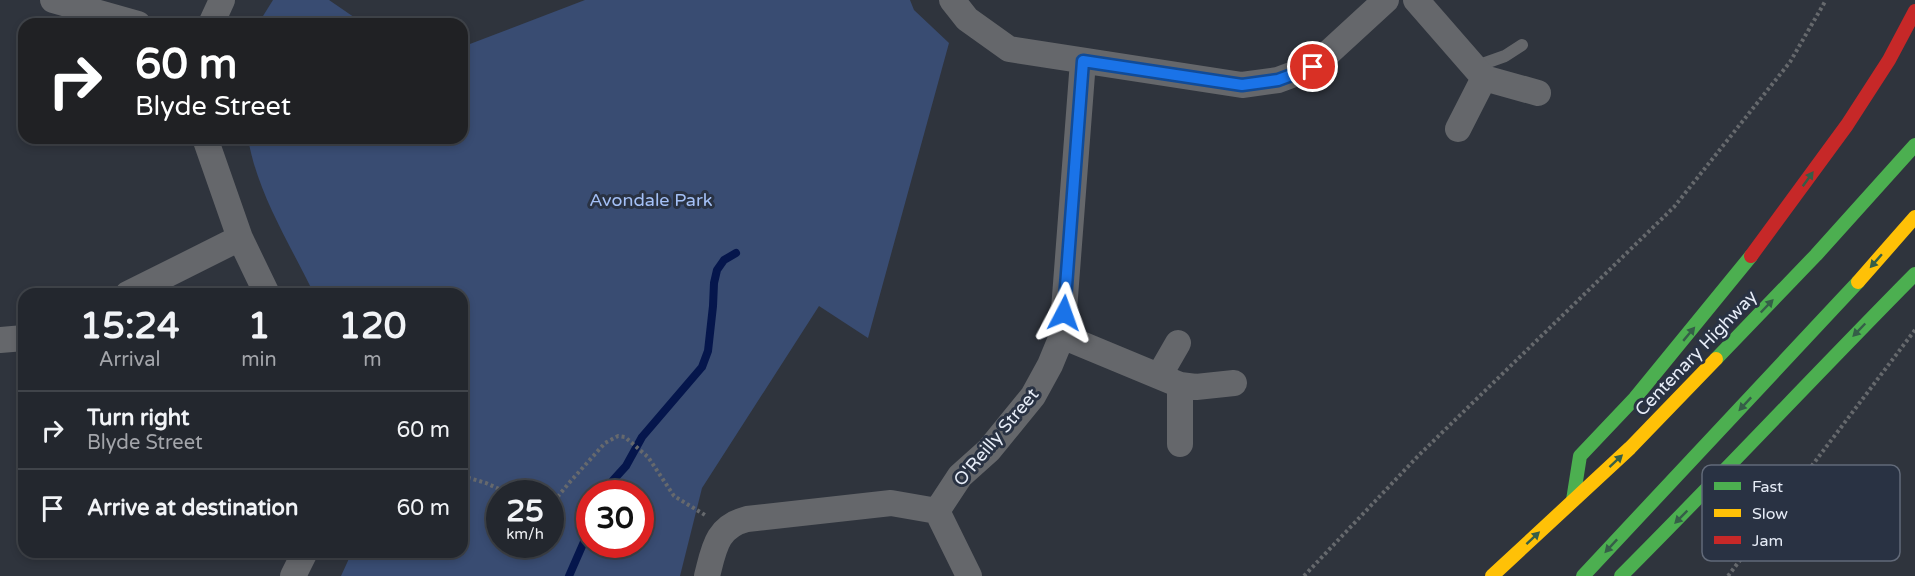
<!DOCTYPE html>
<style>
:root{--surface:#23272e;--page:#2b2f36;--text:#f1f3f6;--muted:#a3a5aa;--line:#40444a}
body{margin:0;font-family:"Varela Round",sans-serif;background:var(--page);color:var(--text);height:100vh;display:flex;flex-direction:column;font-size:22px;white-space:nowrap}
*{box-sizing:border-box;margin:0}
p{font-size:20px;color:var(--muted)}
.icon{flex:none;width:33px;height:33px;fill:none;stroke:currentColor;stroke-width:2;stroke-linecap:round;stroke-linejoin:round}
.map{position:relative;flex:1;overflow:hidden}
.sheet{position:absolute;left:18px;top:288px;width:450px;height:270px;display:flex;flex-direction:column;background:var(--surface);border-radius:18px;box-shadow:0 3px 9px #0003,0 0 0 2px var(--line)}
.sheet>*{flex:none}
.guide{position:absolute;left:18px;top:18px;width:450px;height:126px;border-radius:18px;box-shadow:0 3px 9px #0003,0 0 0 2px var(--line);background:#202124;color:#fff;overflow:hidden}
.speed{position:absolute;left:486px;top:480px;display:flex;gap:12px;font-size:30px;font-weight:700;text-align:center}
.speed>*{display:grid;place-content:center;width:78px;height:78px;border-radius:50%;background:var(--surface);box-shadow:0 3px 9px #0003,0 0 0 2px var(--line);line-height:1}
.speed small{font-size:15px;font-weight:400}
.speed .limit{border:9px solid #d22;background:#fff;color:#111}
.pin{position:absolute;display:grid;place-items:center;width:51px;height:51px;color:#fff;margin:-26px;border:3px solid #fff;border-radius:50%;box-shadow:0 2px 6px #0007}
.me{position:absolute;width:66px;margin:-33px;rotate:4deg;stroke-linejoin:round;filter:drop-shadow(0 0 4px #0008)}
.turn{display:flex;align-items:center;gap:21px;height:126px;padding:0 18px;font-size:27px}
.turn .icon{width:78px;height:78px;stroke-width:2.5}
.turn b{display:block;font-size:42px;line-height:51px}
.eta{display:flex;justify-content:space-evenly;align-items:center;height:102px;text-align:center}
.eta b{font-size:36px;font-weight:800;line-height:42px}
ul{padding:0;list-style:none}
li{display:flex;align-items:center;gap:18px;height:78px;padding:0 18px;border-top:2px solid var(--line)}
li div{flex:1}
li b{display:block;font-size:22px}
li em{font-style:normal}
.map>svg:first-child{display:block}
</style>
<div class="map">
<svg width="1915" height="576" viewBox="0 0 1915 576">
<rect width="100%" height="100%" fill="#2f343d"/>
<path fill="#394c72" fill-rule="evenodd" d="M273 0H329L364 24H258Z
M585 0H910L914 10 949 43 868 338 819 306 702 488 680 576H341L352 552H462V294H314C290 244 257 193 248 138H462V47ZM500 494H550V544H500ZM590 494H640V544H590Z"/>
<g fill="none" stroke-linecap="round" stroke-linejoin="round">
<path stroke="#05164c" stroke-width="8" d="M604 494 606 488 626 466 642 437 702 367 708 351 713 306 714 283 717 270 724 260 736 253
M569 576 590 528"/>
<path stroke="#66696d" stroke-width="4" stroke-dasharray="3 3" stroke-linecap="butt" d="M462 476 486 483 510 494
M550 506 569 483 605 443 618 436 625 437 648 457 674 496 705 515
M1304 576 1419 455 1674 207 1790 62 1826 0
M1728 576 1915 330"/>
<path stroke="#65676b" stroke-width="12" d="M1474 67 1505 56 1522 45"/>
<path stroke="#65676b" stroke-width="26" d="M53 0 138 24
M952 0 967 19 1009 49 1242 85 1278 80 1313 67 1386 0
M1416 0 1484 78
M211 24 222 0
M1458 129 1484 78 1538 93
M205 138 240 238 267 294
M128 294 240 238
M1062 336 1180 385
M0 340 24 338
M1159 376 1178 343
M1180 444V385L1196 387 1234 383
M937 511 969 576
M293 576 305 552
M707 576C714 549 716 527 747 519L891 503 937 511 960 476 989 450 1033 396 1050 365 1062 336 1083 61"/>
<path stroke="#4caf50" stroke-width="14" d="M1716 359 1816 255 1915 145
M1573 500 1580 456 1635 398 1751 256
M1583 576 1858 282
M1621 576C1720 477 1816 374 1915 274"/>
<path stroke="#ffc107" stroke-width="14" d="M1858 282 1915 217
M1492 576 1630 448 1716 359"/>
<path stroke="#c62828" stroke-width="14" d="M1751 256 1847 125 1889 60 1915 11"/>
</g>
<defs><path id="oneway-solid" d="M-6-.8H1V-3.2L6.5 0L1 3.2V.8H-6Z" transform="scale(1.5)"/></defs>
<g fill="#355e48">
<use href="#oneway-solid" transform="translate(1808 179) rotate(-54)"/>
<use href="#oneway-solid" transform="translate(1876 261) rotate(131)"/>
<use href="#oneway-solid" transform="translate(1767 306) rotate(-46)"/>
<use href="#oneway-solid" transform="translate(1859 330) rotate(134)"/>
<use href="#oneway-solid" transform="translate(1689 334) rotate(-50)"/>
<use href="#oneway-solid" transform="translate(1745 404) rotate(133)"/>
<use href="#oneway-solid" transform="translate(1616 461) rotate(-43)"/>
<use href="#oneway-solid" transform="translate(1681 517) rotate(135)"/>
<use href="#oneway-solid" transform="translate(1533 538) rotate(-43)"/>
<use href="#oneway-solid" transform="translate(1611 546) rotate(133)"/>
</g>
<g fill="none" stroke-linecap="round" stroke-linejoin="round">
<defs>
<path id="route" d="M1064 313 1083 61 1242 85 1278 80 1313 67"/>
</defs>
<use href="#route" stroke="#114b97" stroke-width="15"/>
<use href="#route" stroke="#1a73e8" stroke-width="10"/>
</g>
<g text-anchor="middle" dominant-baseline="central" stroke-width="6" stroke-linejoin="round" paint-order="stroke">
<g font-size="18" fill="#a4c0f6" stroke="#293243">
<text x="651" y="200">Avondale Park</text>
</g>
<g font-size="18" fill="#e6ecf7" stroke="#293243">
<text transform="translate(1696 353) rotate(-46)">Centenary Highway</text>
<text transform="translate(996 437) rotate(-50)">O'Reilly Street</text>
</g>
</g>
<rect x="1702" y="465" width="198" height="96" rx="9" fill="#293243" stroke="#626a79" stroke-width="1.5"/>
<rect x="1714" y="482" width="27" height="8" fill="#4caf50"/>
<rect x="1714" y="509" width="27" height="8" fill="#ffc107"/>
<rect x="1714" y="536" width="27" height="8" fill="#c62828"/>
<g font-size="16" fill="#e6ecf7">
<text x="1752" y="492">Fast</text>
<text x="1752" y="519">Slow</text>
<text x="1752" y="546">Jam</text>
</g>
</svg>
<div class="speed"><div>25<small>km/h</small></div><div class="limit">30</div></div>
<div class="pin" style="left:1313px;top:67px;background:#d93025"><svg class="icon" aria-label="arrive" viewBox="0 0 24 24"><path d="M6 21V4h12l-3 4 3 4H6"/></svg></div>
<svg class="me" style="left:1064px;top:313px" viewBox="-20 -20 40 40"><path d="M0-17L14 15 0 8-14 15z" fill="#1a73e8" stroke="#fff" stroke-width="4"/></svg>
<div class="guide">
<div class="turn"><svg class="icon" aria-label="right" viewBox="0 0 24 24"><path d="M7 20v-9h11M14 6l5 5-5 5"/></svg><div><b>60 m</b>Blyde Street</div></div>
</div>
<section class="sheet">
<div class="eta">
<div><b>15:24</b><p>Arrival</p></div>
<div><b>1</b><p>min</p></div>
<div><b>120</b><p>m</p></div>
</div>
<ul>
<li><svg class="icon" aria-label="right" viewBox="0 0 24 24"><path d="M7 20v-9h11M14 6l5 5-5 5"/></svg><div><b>Turn right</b><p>Blyde Street</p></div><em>60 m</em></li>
<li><svg class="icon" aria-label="arrive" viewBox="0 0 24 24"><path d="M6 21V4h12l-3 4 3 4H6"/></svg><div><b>Arrive at destination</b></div><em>60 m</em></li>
</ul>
</section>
</div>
